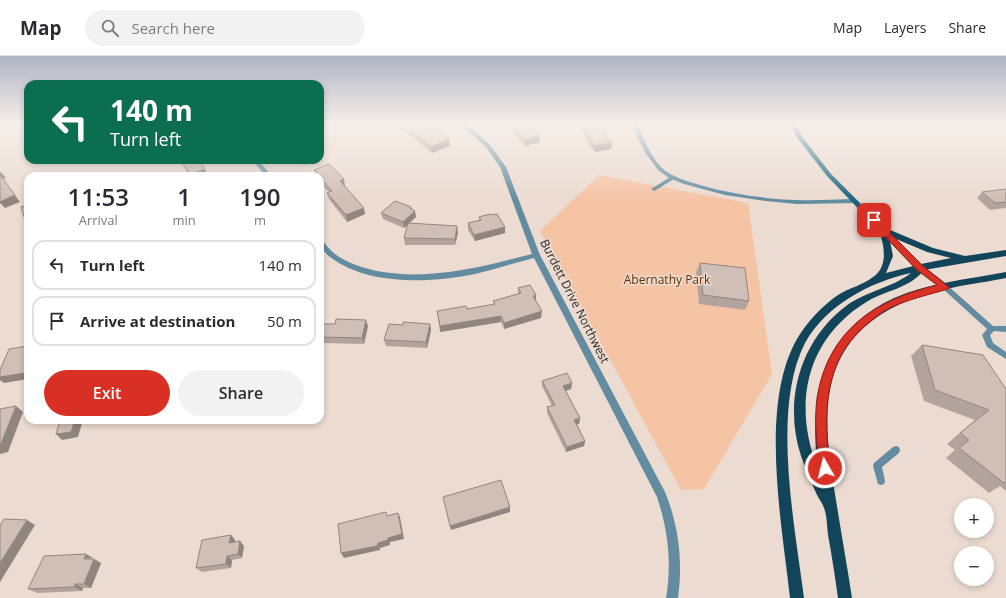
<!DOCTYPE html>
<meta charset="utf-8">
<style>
:root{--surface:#fff;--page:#f2f2f3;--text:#2b2b33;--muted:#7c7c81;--line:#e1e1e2;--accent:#d93025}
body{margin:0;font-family:"Open Sans",sans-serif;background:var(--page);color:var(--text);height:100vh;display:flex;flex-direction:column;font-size:15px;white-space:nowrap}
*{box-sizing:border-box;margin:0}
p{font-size:13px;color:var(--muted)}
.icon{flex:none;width:22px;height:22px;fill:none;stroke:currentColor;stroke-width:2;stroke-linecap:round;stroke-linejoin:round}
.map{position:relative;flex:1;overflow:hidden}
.sheet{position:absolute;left:24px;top:116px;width:300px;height:252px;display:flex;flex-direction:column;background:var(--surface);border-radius:12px;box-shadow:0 2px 6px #0003}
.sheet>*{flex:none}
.hud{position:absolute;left:24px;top:24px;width:300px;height:84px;border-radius:12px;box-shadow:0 2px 6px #0003;background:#0b6e4f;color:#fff;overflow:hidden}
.fabs{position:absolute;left:954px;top:442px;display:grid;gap:8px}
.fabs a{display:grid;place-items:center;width:40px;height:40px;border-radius:50%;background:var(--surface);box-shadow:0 2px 6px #0003;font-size:20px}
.pin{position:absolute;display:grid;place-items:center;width:34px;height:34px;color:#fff;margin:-17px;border-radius:8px;box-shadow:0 2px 6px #0006}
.me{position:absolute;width:44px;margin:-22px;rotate:352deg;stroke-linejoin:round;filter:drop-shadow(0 0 3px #0008)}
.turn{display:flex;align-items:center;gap:14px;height:84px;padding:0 20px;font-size:18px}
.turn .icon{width:52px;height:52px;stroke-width:2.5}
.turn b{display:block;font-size:28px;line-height:34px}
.eta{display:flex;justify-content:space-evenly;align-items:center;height:68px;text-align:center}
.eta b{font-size:24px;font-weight:600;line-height:28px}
.button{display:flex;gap:8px;margin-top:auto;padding:8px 20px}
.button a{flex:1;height:46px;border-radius:24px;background:var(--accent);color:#fff;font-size:16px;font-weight:600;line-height:46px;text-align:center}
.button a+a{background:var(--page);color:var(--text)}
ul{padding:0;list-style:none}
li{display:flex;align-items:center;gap:12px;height:50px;margin:0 8px 6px;padding:0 12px;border:2px solid var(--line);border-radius:12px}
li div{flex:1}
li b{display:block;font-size:15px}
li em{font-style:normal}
header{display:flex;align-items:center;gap:24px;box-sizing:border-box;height:56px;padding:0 20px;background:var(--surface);border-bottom:1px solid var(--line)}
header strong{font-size:19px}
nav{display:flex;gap:22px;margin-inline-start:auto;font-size:14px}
.search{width:280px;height:36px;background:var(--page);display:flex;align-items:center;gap:10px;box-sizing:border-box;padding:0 14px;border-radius:22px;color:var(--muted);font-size:15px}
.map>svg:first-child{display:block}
</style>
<header>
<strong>Map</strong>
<div class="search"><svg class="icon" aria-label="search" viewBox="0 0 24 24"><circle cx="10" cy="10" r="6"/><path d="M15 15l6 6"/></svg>Search here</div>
<nav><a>Map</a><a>Layers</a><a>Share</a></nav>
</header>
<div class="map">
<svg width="1006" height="542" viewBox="0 0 1006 542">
<rect width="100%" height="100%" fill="#ebdbd1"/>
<path fill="#f5c4a5" d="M599 119 748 147 772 318 704 433 681 434 540 175Z"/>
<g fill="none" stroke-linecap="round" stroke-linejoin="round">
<path fill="#638ca1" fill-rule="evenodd" d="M672 120 675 122 674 123 656 134 654 135 651 133Z
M943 229H947L993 270H1006V276L994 275 990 279 993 287 1006 296V303L987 291 982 279 987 273 943 233 942 231Z
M896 390 899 391 900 394 899 397 882 411 885 425 884 428 881 429 878 428 873 410 874 407 893 391Z"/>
<path fill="#638ca1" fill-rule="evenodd" d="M460 68H467L490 89 506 111 540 199 665 436C679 470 683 506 678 542H666C672 507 668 474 657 441L534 202C514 207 495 213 475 218 431 227 368 230 330 201 327 199 323 194 320 190V184H322C326 189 330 194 335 198 347 207 363 212 377 215 431 225 481 211 532 198L500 111 486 91Z
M631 68H637C644 82 650 100 661 111 671 121 687 125 700 129 731 138 765 143 797 144 816 145 836 143 855 143L858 145 855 147 797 148 766 145 725 139 684 128 669 122 658 114 646 98Z
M252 104H258L272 120H266Z"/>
<path fill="#1b6482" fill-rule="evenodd" d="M790 68H796L803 82 831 118 923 210 948 229 949 231 948 233H942L917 214 827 120 798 83Z"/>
<path fill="#13455a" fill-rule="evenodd" d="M883 171 933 192 965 200 1006 194V200L924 214C910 232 887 234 868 245 806 282 792 348 818 413 808 342 823 274 894 242 929 227 969 223 1006 216V222C971 229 933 232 900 248 814 289 822 363 836 444 841 476 847 509 852 542H838C835 521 832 500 828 479 827 470 827 460 824 452 823 448 819 443 817 439 811 426 806 413 801 400 783 345 800 285 846 250 866 235 892 232 911 217 870 226 826 249 805 287 771 353 795 470 804 542H790C782 468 759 349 797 283 807 266 822 250 838 239 849 232 863 229 873 221 889 210 884 189 879 174ZM889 180 927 196 951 202 921 208 886 217 893 200Z"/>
</g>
<path fill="#b2a49d" d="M396 68H431L450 90 432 97Z
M504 68H529L540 86 525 90Z
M580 68H596L612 86 611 93 595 96 589 89Z
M725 68H738L737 71Z
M179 104H199L205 113 208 119 205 120H190Z
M292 104H312L306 109 294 106Z
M314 114 345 130 365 158 347 166 329 143 327 137 329 136 320 127V120H316Z
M1006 133V152L990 154 977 142 982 136Z
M411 151 416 161 409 167 458 177 455 189H405L404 182 408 169 404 172 383 163 381 157Z
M492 159 505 171V177L475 185 468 174V167L479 164V161Z
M700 207 749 245 745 254 699 248 696 216Z
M518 232 536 239V245L541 262 504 273 501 266 440 276 437 255 467 253 494 249 493 245 518 238Z
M430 268 431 274 427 292 386 290 384 284 403 269Z
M368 270 364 288 321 287 320 284V277Z
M922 289 1006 333V435L1000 430 989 437 946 402 955 394 947 388 975 364 924 345 911 300Z
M542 325 572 327 571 333 565 335 580 362 579 368H577L585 385 584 390 566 396 547 357V351L552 350 542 330Z
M231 479 235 484V486L244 490 242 502 232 504 231 512 202 516 196 512Z
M94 503 101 507 91 532H83L82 535 37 537 28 533Z"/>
<path fill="#91867f" d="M540 79V86L525 90V84Z
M449 83 450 90 432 97 431 91Z
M612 86 611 93 595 96 596 90Z
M304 104H312L306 109Z
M205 113 208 119 205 120H190V118Z
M0 116H1L6 122 3 123 20 146 5 152 0 147Z
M344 123 345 130 342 131 340 125Z
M364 152 365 158 347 166 346 159Z
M415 155 416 161 404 172 403 166Z
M457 170 458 177 455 189V183Z
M505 171V177L475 185 474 179Z
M536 239V245L533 240Z
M542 255 541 262 504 273V267Z
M501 260V266L440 276V270Z
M366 264 368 270 364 288 362 282Z
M430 268 431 274 427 292 426 286Z
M28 309V323L4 327 0 324V321Z
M572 327 571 333 562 336 563 330Z
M16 350 23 356 8 396 0 398V390Z
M580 362 579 368 573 369 574 364Z
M75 364H83L78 381 62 384 56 378Z
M585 385 584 390 566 396 567 391Z
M510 451V456L451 474 450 470Z
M398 457 400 461 404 483 390 486V489L380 492V494L344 502 341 497 378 487 388 482Z
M27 464 35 469 0 526V507Z
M231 479 235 484 234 491 229 487Z
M240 485 244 490 242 502 238 498Z
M86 498 93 502 84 503Z
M227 500 232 504 231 512 226 508Z
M94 503 101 507 91 532 84 528Z
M75 528 83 532 82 535 74 531Z"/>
<path fill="#cfbfb6" stroke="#91867f" d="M402 68H431L449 83 431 91Z
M510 68H529L540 79 525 84Z
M583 68H596L612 86 596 90 590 83Z
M180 104H199L205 113 190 118Z
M329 108 344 123 340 125 364 152 346 159 327 137 332 135 320 122V120H317L319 119 314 114Z
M0 119 15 139 0 146Z
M1006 133V146L995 147 982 136Z
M395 145 411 151 410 152 415 155 403 166 381 157Z
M28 149V163L25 164 21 151Z
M490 158 492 159 497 158 505 171 474 179 468 167 481 164 479 161Z
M408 167 457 170 455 183 404 182Z
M700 207 745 212 749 245 703 239Z
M530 229 536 239 533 240 542 255 504 267 501 260 440 270 437 255 466 250 467 253 495 248 493 245 521 237 518 232Z
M336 263 366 264 362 282 320 281V277L323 268H335Z
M403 266 430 268 426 286 384 284 389 268 403 269Z
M922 289 983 299 1006 333V426L1004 427 959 392 969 384 960 377 989 354 935 334Z
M28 290V309L25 317 0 321V314L9 293Z
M567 317 572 327 563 330 580 362 574 364 585 385 567 391 547 351 555 349 542 325Z
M16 350 0 390V353Z
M60 364H75L71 376 56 378Z
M501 424 510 451 450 470 443 441Z
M386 456 387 460 398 457 402 478 388 482V484L378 487 377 490 341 497 338 468Z
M4 463 27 464 0 507V469Z
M231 479 229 487 240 485 238 498 227 500 226 508 196 512 202 484Z
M86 498 84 503H94L84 528H75L74 531 28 533 44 500Z"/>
<linearGradient id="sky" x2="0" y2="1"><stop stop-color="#afb4c2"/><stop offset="0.47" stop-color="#f6efea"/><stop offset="1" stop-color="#f6efea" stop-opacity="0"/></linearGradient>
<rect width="1006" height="144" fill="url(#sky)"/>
<path fill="#d93025" stroke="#8d1f18" d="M874 162 876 163 923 210 949 231 948 233C928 239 909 243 890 252 880 257 873 263 865 270 822 307 824 361 830 412L829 415 825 417 821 415 819 412C817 389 814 365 817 342 828 274 875 244 937 229L917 214 871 166 870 164Z"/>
<g text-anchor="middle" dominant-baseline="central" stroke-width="3" stroke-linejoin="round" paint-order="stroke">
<g font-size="12" fill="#643000" stroke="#ebdbd1">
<text x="667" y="223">Abernathy Park</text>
</g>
<g font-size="12" fill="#27221e" stroke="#ebdbd1">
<text transform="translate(575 245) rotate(63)">Burdett Drive Northwest</text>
</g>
</g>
</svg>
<div class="fabs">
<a>+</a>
<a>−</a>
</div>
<div class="pin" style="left:874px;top:164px;background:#d93025"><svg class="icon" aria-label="arrive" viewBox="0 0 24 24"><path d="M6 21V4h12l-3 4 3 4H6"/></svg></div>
<svg class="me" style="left:825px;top:412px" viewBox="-20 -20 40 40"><circle r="17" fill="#d93025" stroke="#fff" stroke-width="3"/><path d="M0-11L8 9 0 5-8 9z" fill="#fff"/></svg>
<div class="hud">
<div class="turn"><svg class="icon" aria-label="left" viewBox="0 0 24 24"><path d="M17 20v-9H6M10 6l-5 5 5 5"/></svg><div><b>140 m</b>Turn left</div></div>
</div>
<section class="sheet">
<div class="eta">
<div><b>11:53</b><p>Arrival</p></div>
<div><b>1</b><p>min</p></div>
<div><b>190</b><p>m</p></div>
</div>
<ul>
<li><svg class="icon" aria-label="left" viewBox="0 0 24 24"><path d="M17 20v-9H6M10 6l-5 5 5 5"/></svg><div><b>Turn left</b></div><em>140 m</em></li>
<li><svg class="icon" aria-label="arrive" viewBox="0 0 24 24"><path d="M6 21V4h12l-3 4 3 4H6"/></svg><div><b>Arrive at destination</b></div><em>50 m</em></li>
</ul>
<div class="button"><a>Exit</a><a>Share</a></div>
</section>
</div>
